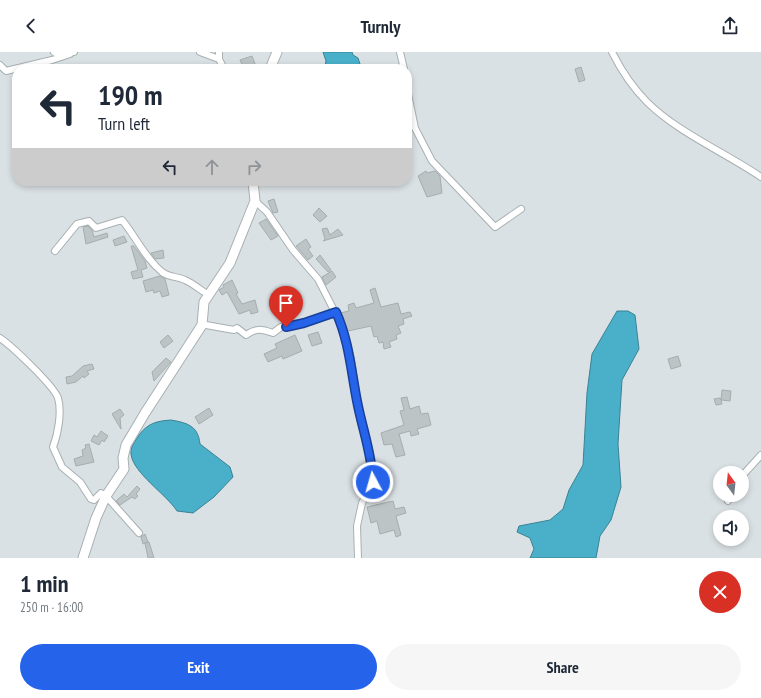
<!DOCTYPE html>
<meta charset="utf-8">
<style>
:root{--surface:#fff;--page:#f6f6f7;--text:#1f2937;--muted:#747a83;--accent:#2563eb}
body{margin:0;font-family:"PT Sans Narrow",sans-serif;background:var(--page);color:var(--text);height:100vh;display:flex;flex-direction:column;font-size:15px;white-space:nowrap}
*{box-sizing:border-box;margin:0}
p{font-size:13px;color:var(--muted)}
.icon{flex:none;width:22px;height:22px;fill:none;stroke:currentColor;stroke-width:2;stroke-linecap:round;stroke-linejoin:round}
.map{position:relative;height:506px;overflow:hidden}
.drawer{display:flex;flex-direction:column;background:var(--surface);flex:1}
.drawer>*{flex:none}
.guide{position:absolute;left:12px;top:12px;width:400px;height:122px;border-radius:16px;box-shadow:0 2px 6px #0003;background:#fff;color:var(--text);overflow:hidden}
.needle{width:26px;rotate:345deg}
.buttons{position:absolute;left:713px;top:414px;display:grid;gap:8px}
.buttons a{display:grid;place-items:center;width:36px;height:36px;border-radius:50%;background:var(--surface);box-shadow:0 2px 6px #0003;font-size:20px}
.pin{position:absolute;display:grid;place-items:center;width:34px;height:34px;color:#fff;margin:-41px -17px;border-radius:50% 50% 50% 0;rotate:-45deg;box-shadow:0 0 4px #0007}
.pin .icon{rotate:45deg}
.me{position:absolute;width:44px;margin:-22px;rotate:354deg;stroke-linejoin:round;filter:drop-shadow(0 0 3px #0008)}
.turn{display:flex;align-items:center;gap:14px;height:84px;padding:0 20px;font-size:18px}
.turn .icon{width:52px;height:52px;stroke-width:2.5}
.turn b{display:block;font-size:28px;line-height:34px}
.lanes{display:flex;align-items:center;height:38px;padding:0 20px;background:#0003;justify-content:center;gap:20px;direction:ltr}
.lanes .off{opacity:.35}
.round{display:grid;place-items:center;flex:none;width:42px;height:42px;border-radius:21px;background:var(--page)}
.overview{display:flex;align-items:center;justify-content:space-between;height:68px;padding:0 20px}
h1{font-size:24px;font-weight:600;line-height:30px}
.cta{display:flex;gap:8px;margin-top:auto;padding:8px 20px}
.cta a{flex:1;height:46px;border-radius:24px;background:var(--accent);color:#fff;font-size:16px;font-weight:600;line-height:46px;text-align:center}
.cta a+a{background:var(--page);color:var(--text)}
header{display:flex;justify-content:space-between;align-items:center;height:52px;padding:0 20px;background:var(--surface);font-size:18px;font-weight:600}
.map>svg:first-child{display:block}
</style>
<header><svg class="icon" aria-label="back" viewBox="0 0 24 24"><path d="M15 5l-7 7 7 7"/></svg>Turnly<svg class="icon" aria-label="share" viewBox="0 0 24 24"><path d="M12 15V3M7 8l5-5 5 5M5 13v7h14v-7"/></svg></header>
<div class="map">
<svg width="761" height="506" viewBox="0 0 761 506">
<rect width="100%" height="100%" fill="#dae1e4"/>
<path fill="#4ab0ca" stroke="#3a8294" d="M323 0H352L353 3 358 6 361 15 358 17H328L325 15 326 9Z
M617 259H628L635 263 639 297 622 328 618 392 621 435 611 468 600 484 596 506H530L534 497 530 486 517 480 519 474 550 468 563 457 569 438 583 413 587 341 592 302Z
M171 368C188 371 198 374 200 392L230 415 233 425 214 445 193 461 177 459C166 442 133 421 131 402 130 395 136 388 139 383 148 371 157 369 171 368Z"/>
<path fill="#bdc4c6" stroke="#a5adaf" d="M252 4 257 17H244L240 8Z
M581 15 585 28 579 30 575 17Z
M426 119 427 121 435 119 440 124 442 141 427 145 418 124Z
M274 147 278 160 273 161 268 149Z
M319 156 327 164 320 170 313 163Z
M266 167 278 184 271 188 259 171Z
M88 174 92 178 94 185 107 181 108 185 86 192 83 175Z
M327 176 330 183 338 177 343 183 323 189 325 187 322 177Z
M124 184 127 190 115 194 113 188Z
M306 187 311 195 308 197 313 204 308 208 296 194Z
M131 194H134L145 209 147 216 141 218 143 225 133 227 131 220 138 218Z
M163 198 164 206 155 207 151 201Z
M320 203 331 218 328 220 316 207Z
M332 219 336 225 326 233 322 225Z
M160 224 165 227 169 243 162 245 160 239 154 241 153 238 146 240 143 229Z
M232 228 238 241 236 242 242 252 255 248 258 260 251 262 250 258 239 262 227 240 222 243 219 238 224 235 223 233Z
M375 236 381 255 398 251 401 262 410 260 412 264 403 267 404 272 398 274 401 281 396 283 397 287 389 290 391 295 384 297 383 290 379 291 377 284 374 285 371 274 348 279 340 261 349 259 348 253 354 251 356 256 374 251 370 238Z
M318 280 322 291 312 294 308 283Z
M168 283 173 289 164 296 160 290Z
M295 283 302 299 283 307 282 304 268 310 264 302 277 296 275 292Z
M678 304 681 314 671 317 668 307Z
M166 306 171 310 154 329 152 320Z
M92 312 94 317 87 319 89 322 84 326 83 324 76 330 67 332 66 325 72 324 83 314Z
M722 338 731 339 730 349 721 348 722 352 716 353 714 347 720 346 721 348Z
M407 345 410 357 419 354 421 362 428 361 431 373 417 377 419 382 411 384 410 379 399 382 405 403 396 405 392 392 384 393 381 381 404 373 400 359 404 358 401 346Z
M209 356 213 363 199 372 195 365Z
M120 357 124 363 120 366 121 377 112 362Z
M101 379 108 384 104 390 102 388 99 393 91 389 94 383 97 385Z
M89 392 94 410 76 414 74 407 83 404 82 398 86 396 85 393Z
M137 434 140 437 136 442 138 444 135 447 132 445 120 453 116 449 124 442 127 445Z
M393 449 395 457 404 455 406 461 396 464 401 483 396 485 394 478 380 482 377 469 371 471 367 455Z
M145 482 148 490 145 491 149 490 154 506H148L145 491 143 492 141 485Z"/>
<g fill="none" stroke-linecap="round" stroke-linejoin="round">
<defs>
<path id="street" d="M54 0 57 2 74 0
M200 0 219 7
M219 0V7L224 17
M400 0 404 17
M612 0C621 18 633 36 647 50 677 80 726 101 761 125
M0 13 6 19 52 8 70 2
M407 37 415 76 432 109 495 175 521 157
M255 149 267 160 293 198 318 227 342 274 351 307 357 350 372 415 373 430 362 451 357 474 358 506
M55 199 77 172 89 169 96 176 122 168C136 185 145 206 162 220 170 226 177 224 185 228 194 232 200 238 209 243
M202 273H206L234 278 237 276 246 283C256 276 261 277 273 281L281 275H291L336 260
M0 286C12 294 54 334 58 346 62 360 58 382 53 395L62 415 80 430 91 447 94 448 101 441 106 444 139 481
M742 424 761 403
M728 449 731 443"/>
<path id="secondary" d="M270 17 277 0
M83 506 96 466 106 444 124 417 123 406 126 393 145 361 202 273 204 250 230 211 255 149 253 129"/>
</defs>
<use href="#street" stroke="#a8b0b2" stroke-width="8"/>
<use href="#secondary" stroke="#a8b0b2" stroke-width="11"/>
<use href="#street" stroke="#fff" stroke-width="6"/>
<use href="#secondary" stroke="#fff" stroke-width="9"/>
</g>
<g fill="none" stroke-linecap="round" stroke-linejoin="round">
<defs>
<path id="route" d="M286 275 304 271 336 260C349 289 351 318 357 349 362 376 372 402 373 430"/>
</defs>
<use href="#route" stroke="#184099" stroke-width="10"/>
<use href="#route" stroke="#2563eb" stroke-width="7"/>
</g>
</svg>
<div class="buttons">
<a><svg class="needle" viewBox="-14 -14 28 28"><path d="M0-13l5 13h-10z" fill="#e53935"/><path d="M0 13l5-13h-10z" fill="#747a83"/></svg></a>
<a><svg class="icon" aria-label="sound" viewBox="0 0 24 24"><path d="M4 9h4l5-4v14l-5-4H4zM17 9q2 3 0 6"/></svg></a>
</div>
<div class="pin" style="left:286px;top:275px;background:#d93025"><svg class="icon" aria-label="arrive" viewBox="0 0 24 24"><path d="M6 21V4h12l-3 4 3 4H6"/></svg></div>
<svg class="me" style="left:373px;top:430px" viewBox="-20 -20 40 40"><circle r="17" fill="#2563eb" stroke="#fff" stroke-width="3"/><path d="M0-11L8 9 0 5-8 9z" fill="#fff"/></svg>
<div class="guide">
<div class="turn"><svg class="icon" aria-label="left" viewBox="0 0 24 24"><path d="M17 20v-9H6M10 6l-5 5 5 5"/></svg><div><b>190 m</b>Turn left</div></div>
<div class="lanes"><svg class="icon" aria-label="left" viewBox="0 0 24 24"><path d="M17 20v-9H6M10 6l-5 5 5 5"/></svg><svg class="icon off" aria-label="ahead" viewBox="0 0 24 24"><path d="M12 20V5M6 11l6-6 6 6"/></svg><svg class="icon off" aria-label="right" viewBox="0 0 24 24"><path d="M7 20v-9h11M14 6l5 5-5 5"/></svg></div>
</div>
</div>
<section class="drawer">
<div class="overview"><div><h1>1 min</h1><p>250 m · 16:00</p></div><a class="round" style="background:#d93025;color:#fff"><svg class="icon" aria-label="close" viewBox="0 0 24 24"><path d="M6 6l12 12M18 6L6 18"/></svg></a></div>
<div class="cta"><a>Exit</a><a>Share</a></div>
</section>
